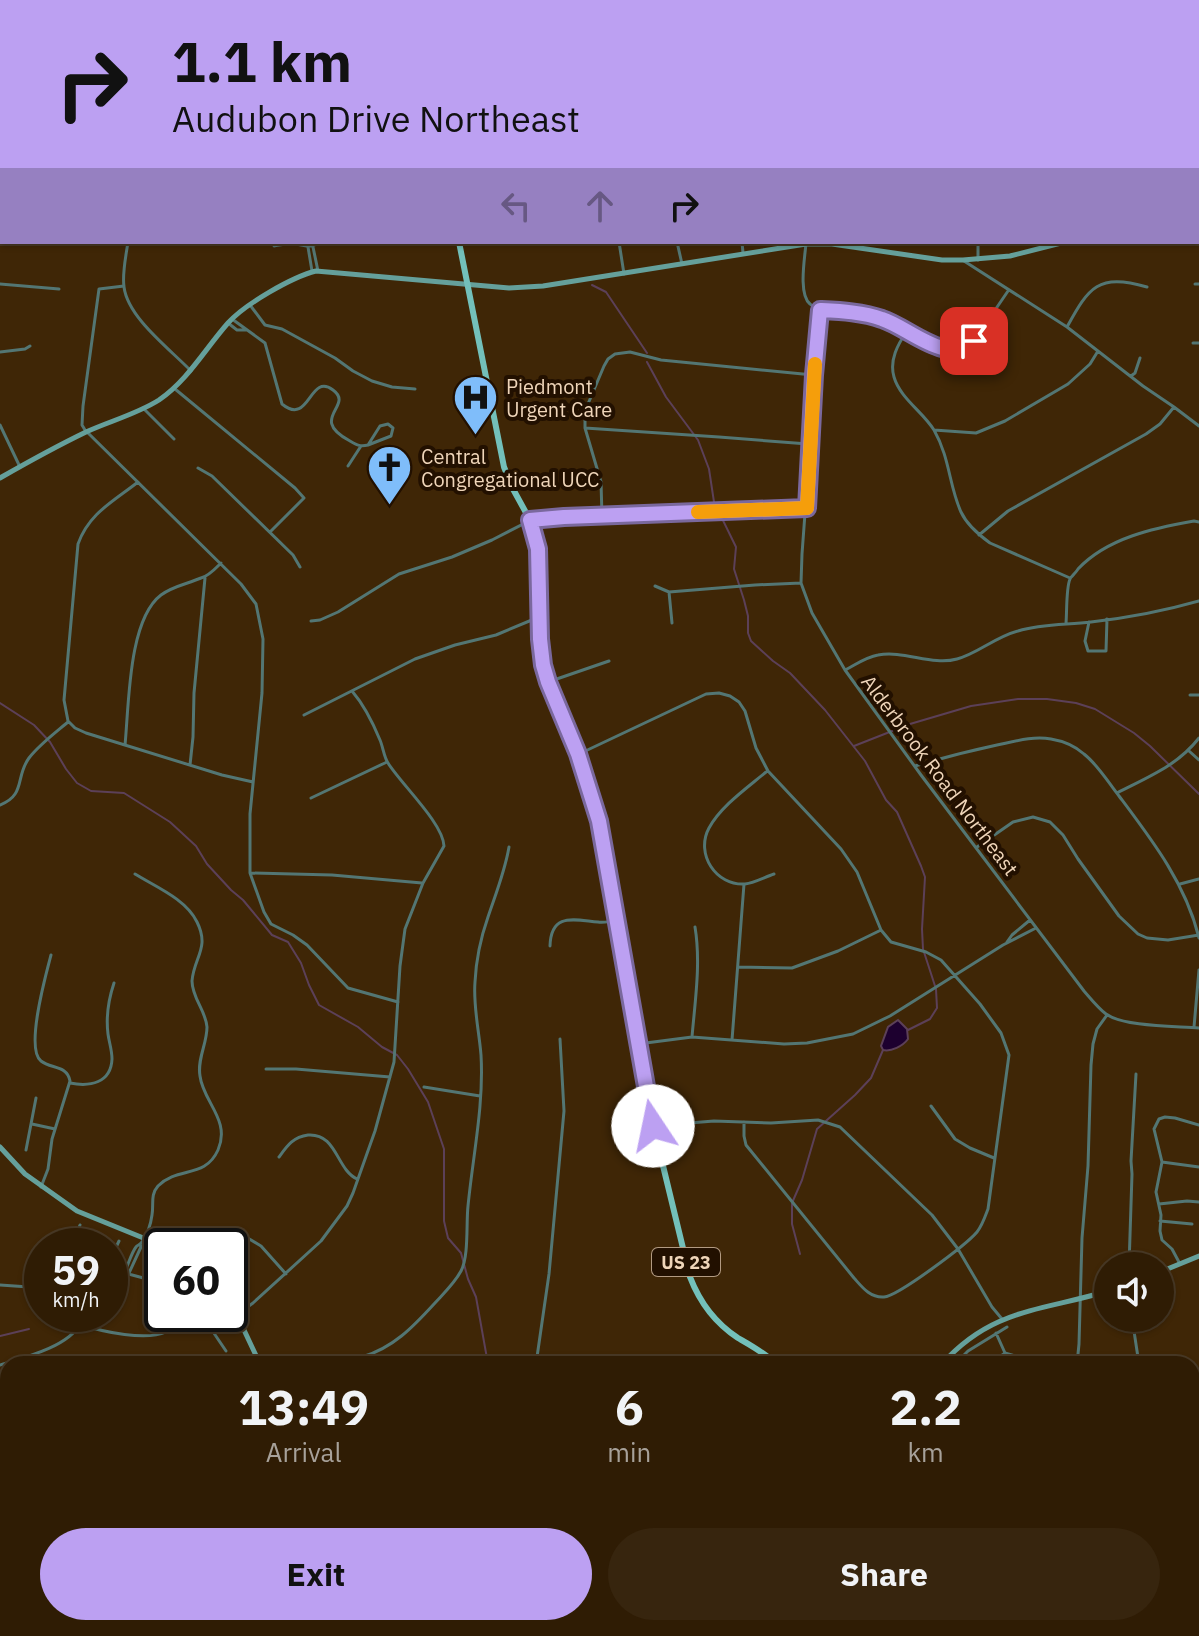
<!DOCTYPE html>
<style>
:root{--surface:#2f1c04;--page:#37250e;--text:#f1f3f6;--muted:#a7a19a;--line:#4a3a26;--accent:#bca0f2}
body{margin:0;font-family:"IBM Plex Sans",sans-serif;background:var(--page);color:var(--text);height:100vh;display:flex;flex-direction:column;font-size:30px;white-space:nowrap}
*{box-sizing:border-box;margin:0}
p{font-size:26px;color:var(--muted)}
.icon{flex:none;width:44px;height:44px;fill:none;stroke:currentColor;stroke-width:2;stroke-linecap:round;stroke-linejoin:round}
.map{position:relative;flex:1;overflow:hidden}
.drawer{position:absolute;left:0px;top:1356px;width:1200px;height:280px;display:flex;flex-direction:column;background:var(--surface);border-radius:24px 24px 0 0;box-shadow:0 2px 6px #0004,0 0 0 2px var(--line)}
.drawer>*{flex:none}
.banner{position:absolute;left:0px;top:0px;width:1200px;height:244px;box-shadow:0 2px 6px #0004,0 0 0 2px var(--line);background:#bca0f2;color:#111;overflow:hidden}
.tools{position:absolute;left:1094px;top:1252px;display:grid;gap:16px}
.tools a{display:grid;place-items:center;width:80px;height:80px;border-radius:50%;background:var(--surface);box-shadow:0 2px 6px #0004,0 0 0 2px var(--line);font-size:40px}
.speed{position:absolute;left:24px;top:1228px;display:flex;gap:16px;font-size:40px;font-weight:700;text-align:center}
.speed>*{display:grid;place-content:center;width:104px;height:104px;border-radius:50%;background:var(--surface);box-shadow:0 2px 6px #0004,0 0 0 2px var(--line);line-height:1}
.speed small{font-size:20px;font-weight:400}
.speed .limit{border:4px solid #111;border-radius:12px;background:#fff;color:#111}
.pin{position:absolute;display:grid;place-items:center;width:68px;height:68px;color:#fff;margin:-34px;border-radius:16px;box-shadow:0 4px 12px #0006}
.me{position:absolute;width:88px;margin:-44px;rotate:349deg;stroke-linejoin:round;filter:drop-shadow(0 0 6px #0008)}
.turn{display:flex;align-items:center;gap:28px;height:168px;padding:0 40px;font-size:36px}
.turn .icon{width:104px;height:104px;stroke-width:2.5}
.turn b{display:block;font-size:56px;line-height:68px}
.lanes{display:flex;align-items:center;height:76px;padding:0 40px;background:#0003;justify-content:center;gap:40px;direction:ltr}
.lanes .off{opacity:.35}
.eta{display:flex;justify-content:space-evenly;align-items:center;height:136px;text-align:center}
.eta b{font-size:48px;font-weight:700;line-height:56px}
.button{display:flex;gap:16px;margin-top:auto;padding:16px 40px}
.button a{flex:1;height:92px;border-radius:48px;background:var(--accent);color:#111;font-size:32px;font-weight:700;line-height:92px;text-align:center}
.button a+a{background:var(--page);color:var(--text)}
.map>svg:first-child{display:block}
</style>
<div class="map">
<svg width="1199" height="1636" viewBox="0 0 1199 1636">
<rect width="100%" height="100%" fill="#3f2606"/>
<path fill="#1d002f" stroke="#5c4058" stroke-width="2" d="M898 1020 907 1029 908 1039C903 1046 891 1052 883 1050L881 1046 888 1027Z"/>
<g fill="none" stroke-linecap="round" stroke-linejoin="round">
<path stroke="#5c4058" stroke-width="2" d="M446 0 448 2
M592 285 606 292 647 353
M647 362 666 397 698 440 709 469 714 502 736 547 734 569 744 600 748 616V633L751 641 773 661 790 673 825 710 865 761 886 800 897 812 921 866 925 877 922 929 923 949 936 989 937 1008 930 1019 908 1030
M0 703 34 725 50 742 66 769 77 783 91 791 124 793 170 822 196 846 207 864 231 890 243 900 272 935 288 942 301 963 309 985 319 1005 358 1027 382 1047 397 1055 408 1069 428 1102 444 1149V1221L448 1238 461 1253 468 1279 476 1297 488 1364
M854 746 910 724 971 706 1018 699H1047L1076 703 1095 709 1134 733 1150 746 1199 794
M800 1254 792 1224V1203L802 1180 817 1129 855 1095 871 1078 883 1050
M0 1336 29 1329"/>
<path stroke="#537673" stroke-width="3" d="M880 0 883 2
M1002 0 1004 2
M1113 0 1116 2
M9 2 12 0
M828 2V0
M1070 2 1072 0
M0 7 2 6
M128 242C126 256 122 273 124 287 128 318 170 349 191 371
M273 242 274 246C281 245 288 243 295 244 306 245 310 249 320 242
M619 242 624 274
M677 242 682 264
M742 242 743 253
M978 242V260
M806 243C805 257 798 294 810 304 820 314 866 313 883 319 911 328 946 366 974 341L1008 291
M308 247 312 271
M313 247 318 271
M964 261 1067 327 1143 386 1174 407 1199 426
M0 284 59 289
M1195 284H1199
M124 286 99 289 83 406 82 425 85 430 241 584 256 604 263 639 262 693 250 814V873L264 912 271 924 293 935 307 945 348 988 398 1002
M250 305 265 325 282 329 335 358 353 371 372 381 392 387 415 389
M820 310 802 554 801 583 812 613 845 670 921 775 1084 991C1091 999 1098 1008 1106 1014 1124 1027 1176 1026 1199 1028
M232 319 265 343 282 404C310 427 309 372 333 390 355 406 307 418 350 441 357 445 360 447 368 445
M228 323 237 330H246
M1067 327C1089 287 1098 273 1147 287
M907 331C898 344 889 360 894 377 900 398 923 412 934 430 950 458 949 486 961 512 967 525 979 535 990 543L1070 578
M1193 343H1199
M0 352 25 349 30 346
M1131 376 1135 373 1140 358
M175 389 295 488 304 498 270 532
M143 408 174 439
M388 424 393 428 391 436 368 445 380 426Z
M0 425 20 467
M585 428 719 437 808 444
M934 430 976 433 1005 421 1068 384 1090 364 1098 351
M348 466 361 446
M198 468 212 476 293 555 300 567
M138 482C114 501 89 513 78 544L64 700 68 721 75 728 86 733 222 775 253 782
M602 516 601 482 585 428V411L604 366 608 359 615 354 630 352 661 360 813 375
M979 535 1008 511 1146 434 1160 424 1174 407
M655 586 669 592 755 585 801 583
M669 592 672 623
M311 621 320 620 338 612 399 574 452 557 492 540 533 519 807 508
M1089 622 1085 641 1088 651H1106L1107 619
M1066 623C1067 612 1066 588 1070 579 1070 578 1078 570 1078 569 1107 538 1154 528 1194 521L1199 522
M845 670C855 665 866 657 878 655 904 650 932 666 957 659 977 654 995 637 1018 631 1042 624 1067 625 1091 622 1127 618 1164 611 1199 601
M548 682 609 661
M1190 695H1199
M304 715 415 659 455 645 496 635 539 617
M125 745C129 706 128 620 161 595 173 586 187 584 201 578 209 576 215 569 221 563
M1189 751 1199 760
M579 754 706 694 719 693 730 696 739 702 745 711 756 748 768 771 841 849 857 872 881 930 891 942 926 952 941 960 980 1004 1001 1033 1009 1055 988 1209C985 1217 982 1226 977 1232 966 1245 898 1296 884 1297 870 1298 862 1287 854 1278L746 1145 744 1136V1122
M190 765 193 737 194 693 205 578
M915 766C942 758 969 751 997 745 1016 741 1033 736 1051 739 1063 741 1075 746 1084 754 1098 765 1108 782 1119 796 1152 840 1186 884 1199 938
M766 772C747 788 721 806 709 828 695 854 716 886 745 884 754 883 765 877 774 874
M1117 793C1148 777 1177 766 1199 738
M311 798 387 762
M0 805C26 795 15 777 29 758 39 745 55 733 68 722
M977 847 1013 822 1033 817 1050 822 1063 835 1078 859 1119 916 1138 934 1147 938 1168 940 1199 935
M250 873 332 875 422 883
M1180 884 1199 879
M1007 942 1012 935 1030 920
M550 946C551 912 574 920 598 922 604 923 611 921 617 921
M738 967 792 968 838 951 881 930
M1194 1027 1199 970
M692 1037C695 1001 701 963 695 927
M732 1040 744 884
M638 1044 692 1037 784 1044 807 1043 853 1034 890 1016 1003 945 1036 928
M266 1069H296L390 1077
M70 1083C90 1087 111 1083 112 1059 112 1050 109 1042 108 1034 106 1018 109 998 114 983
M424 1087 480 1096
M931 1106 955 1139 970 1148 994 1158
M32 1124 55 1129
M653 1126 714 1121 771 1123 818 1120 840 1127 932 1215 958 1249 992 1307 1002 1319
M26 1150 36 1098
M279 1157C287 1146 293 1137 308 1135 337 1133 336 1169 357 1179
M1162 1162 1199 1167
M41 1187 48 1169 52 1139 70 1081C67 1065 51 1069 41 1061 25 1049 46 974 51 955
M1159 1204 1187 1201 1199 1202
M1160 1221 1192 1224
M241 1234 261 1246 286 1274
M75 1237 95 1246
M71 1246 80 1225
M110 1260 119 1241
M1180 1264 1172 1249 1162 1240 1160 1231 1161 1215 1156 1192 1162 1162 1154 1129 1159 1119 1165 1117 1175 1118 1199 1125
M1129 1266 1132 1174 1131 1161 1136 1074
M110 1269 162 1283
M152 1270 160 1274 162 1277
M128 1273 126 1269C129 1262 132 1252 136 1247 137 1245 140 1245 141 1243 147 1237 151 1223 152 1215 154 1204 150 1195 158 1186 178 1166 205 1179 218 1150 231 1120 203 1102 200 1076 197 1059 207 1044 207 1027 206 1011 192 998 192 981 194 957 210 948 197 922 186 899 156 887 135 874
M129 1273 141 1247 140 1244
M148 1279 158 1256
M0 1285 29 1287 42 1296
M67 1314C72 1318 77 1323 83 1325 103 1332 146 1341 166 1332
M201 1314 226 1351
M235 1316 253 1303 321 1241 347 1206 353 1193 375 1131 394 1062 400 966 405 929 423 883 444 846C443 823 401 784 388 763 384 757 383 747 380 740 373 723 364 705 352 691
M1132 1318 1139 1364
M996 1333 1005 1353
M514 1361 522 1359H537
M259 1362C293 1358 327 1366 362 1357 393 1348 413 1327 434 1304 443 1294 454 1284 461 1271 469 1256 466 1224 468 1206 473 1155 484 1105 481 1055 479 1030 473 1006 475 982 476 961 481 937 488 917 496 893 505 871 509 847
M536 1364 549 1274 564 1111 560 1039
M955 1364 968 1351 1007 1327
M990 1364 1005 1353 1019 1357 1018 1364
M1077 1364 1079 1344 1082 1238 1088 1166 1091 1065 1093 1044 1097 1029 1107 1015
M0 1365C23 1358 68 1347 80 1324
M0 1446 8 1442
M1192 1510 1199 1511
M0 1565 8 1562
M1192 1582 1199 1583
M944 1628 982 1636
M1045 1628 1047 1636
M24 1636 25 1628
M916 1636 919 1628"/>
<path stroke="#65a09b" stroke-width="5" d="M671 2 674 0
M740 2 742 0
M0 47 2 50
M0 118 2 117
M0 165 2 164
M1198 171 1199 170
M0 478C28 462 57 446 86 432 110 421 137 414 159 400 188 380 205 349 228 323 245 304 292 277 316 271L509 288 543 286 806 244H832L942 260H963L1010 256 1065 242
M0 1147 25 1174 77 1211 163 1246
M1160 1272 1199 1256
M230 1309 244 1330 260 1364
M942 1364C992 1308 1042 1311 1108 1291
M396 1628 400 1636
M85 1636 94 1628"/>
<path stroke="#73c0ba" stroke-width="6" d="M392 0 393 2
M386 2V0
M459 242 504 467 513 489 530 520 537 543 539 562 540 639 543 665 551 688 578 754 599 821 649 1108 690 1277C700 1303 715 1323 738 1338 752 1346 765 1353 776 1364
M682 1636 686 1628"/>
<path stroke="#7fddd6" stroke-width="7" d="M691 2 694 0
M718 2 720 0
M0 132 2 131
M0 148 2 147"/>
</g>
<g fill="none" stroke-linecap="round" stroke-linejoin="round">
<defs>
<path id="route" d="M653 1126 599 821 578 754 548 682 543 665 540 639 538 549 530 520 564 517 807 508 814 375 820 310C840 311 863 312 882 319 910 328 946 366 974 341"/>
</defs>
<use href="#route" stroke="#7a689d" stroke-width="20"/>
<use href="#route" stroke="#bca0f2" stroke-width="14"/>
<path stroke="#f59e0b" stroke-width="14" d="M698 512 807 508 815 364"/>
</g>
<defs>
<symbol id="hospital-pin" viewBox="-11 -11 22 30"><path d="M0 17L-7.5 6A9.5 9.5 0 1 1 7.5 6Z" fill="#7fbdfa" stroke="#221000"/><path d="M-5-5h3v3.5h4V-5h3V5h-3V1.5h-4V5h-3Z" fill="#111"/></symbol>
<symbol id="church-pin" viewBox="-11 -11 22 30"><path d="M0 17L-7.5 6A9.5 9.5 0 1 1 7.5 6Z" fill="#7fbdfa" stroke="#221000"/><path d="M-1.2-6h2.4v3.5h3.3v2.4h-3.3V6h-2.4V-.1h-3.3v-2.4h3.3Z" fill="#111"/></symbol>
</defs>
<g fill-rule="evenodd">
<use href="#hospital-pin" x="450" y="372" width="51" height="69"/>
<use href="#church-pin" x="364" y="442" width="51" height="69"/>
</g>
<g text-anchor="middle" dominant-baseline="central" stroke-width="8" stroke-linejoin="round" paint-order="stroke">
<rect fill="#221000" stroke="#b29a82" stroke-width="2" x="652" y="1248" width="68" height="28" rx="6"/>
<g font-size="18" font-weight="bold" fill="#efd5b9">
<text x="686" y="1262">US 23</text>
</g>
<g font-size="20" fill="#efd5b9" stroke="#221000" text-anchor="start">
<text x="506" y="386">Piedmont<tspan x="506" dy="23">Urgent Care</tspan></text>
<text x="421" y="456">Central<tspan x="421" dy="23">Congregational UCC</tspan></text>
</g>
<g font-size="20" fill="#efd5b9" stroke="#221000">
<text transform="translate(940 775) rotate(53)">Alderbrook Road Northeast</text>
</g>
</g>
</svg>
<div class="tools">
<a><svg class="icon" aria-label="sound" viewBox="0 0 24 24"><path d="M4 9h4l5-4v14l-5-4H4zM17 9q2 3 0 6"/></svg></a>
</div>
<div class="speed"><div>59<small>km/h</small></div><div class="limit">60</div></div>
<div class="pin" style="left:974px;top:341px;background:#d93025"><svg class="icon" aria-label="arrive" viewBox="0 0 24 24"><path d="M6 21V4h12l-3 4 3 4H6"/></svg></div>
<svg class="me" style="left:653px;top:1126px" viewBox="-20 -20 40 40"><circle r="19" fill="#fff"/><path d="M0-13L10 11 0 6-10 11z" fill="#bca0f2"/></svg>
<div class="banner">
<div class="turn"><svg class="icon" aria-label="right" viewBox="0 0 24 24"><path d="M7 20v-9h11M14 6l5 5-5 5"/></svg><div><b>1.1 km</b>Audubon Drive Northeast</div></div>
<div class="lanes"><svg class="icon off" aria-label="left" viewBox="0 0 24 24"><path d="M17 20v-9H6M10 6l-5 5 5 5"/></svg><svg class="icon off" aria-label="ahead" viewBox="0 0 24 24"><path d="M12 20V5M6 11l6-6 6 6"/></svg><svg class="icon" aria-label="right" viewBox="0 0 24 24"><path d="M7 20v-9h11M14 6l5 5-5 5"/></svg></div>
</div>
<section class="drawer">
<div class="eta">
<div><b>13:49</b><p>Arrival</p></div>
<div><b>6</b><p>min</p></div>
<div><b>2.2</b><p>km</p></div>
</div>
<div class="button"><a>Exit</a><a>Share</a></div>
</section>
</div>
